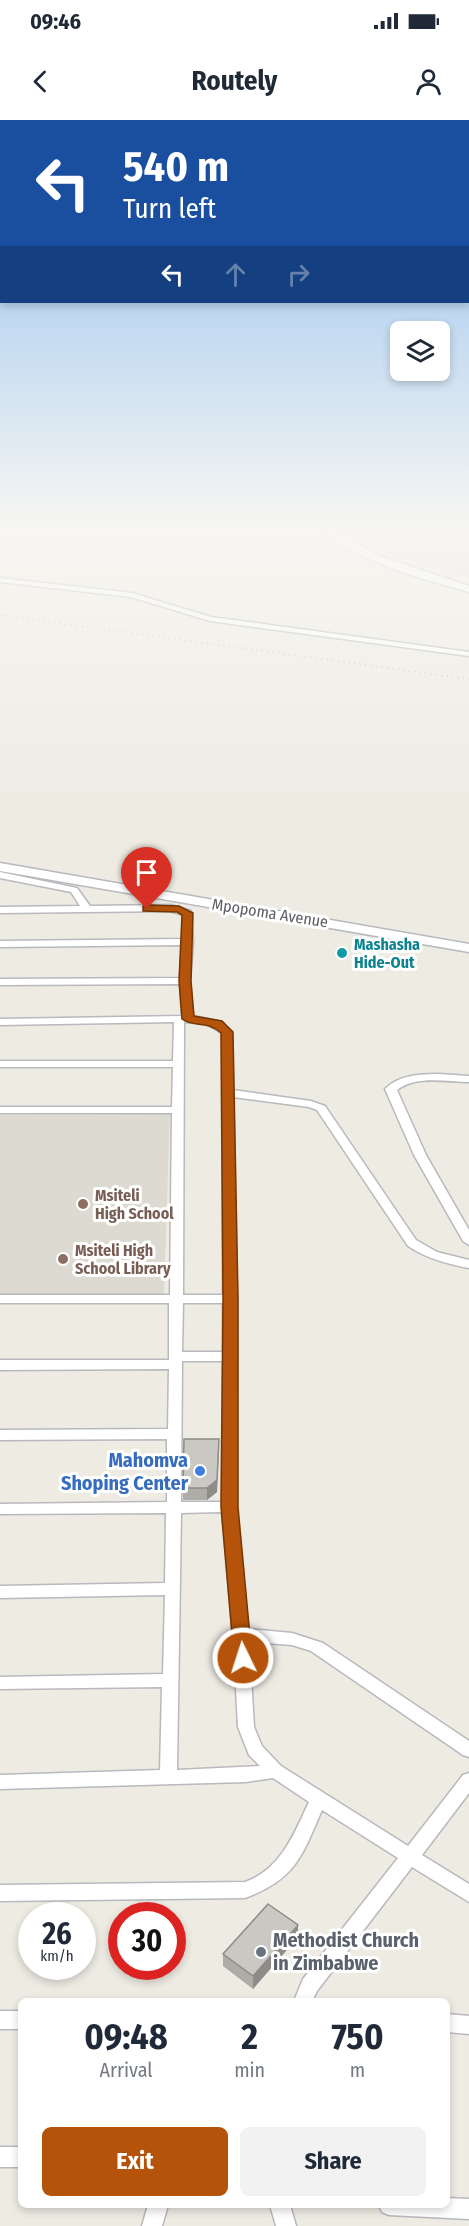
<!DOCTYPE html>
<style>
:root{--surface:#fff;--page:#f2f2f3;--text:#1f2937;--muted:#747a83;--accent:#b45309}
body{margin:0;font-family:"Fira Sans Condensed",sans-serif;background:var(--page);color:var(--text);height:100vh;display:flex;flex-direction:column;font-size:22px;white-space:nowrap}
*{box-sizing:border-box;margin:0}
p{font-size:20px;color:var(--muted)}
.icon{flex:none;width:33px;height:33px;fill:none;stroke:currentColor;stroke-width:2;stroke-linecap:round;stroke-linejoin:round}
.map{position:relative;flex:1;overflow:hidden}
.details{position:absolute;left:18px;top:1878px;width:432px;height:210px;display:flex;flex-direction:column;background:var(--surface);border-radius:9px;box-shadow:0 3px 9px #0003}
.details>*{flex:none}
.top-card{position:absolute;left:0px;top:0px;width:470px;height:183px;box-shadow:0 3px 9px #0003;background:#1a4fa0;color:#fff;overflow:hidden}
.tools{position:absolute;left:390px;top:201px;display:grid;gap:12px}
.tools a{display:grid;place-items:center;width:60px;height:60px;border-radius:9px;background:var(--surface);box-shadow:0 3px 9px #0003;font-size:30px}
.speed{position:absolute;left:18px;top:1782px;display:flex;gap:12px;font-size:30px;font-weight:700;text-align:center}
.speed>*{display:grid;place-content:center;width:78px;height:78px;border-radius:50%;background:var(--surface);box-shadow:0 3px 9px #0003;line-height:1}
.speed small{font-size:15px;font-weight:400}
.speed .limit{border:9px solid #d22;background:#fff;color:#111}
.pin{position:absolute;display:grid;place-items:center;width:51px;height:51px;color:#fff;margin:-62px -26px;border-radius:50% 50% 50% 0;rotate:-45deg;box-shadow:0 0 6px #0007}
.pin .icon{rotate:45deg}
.me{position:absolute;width:66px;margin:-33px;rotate:356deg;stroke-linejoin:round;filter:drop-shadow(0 0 4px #0008)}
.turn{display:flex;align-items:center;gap:21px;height:126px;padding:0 24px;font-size:27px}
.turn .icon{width:78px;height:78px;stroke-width:2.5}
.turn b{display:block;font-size:42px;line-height:51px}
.lanes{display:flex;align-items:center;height:57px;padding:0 24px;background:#0003;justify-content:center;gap:30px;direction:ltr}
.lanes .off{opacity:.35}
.eta{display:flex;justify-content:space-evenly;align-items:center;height:102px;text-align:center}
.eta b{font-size:36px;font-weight:700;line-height:42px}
.button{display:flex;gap:12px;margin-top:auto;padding:12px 24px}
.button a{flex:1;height:69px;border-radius:9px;background:var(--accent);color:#fff;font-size:24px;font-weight:700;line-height:69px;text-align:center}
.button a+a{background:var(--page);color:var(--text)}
.status{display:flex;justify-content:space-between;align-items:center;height:42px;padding:0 30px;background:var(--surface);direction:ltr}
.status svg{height:16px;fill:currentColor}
header{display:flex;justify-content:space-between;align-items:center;height:78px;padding:0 24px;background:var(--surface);font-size:27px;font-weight:700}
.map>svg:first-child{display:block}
</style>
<div class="status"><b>09:46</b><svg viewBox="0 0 49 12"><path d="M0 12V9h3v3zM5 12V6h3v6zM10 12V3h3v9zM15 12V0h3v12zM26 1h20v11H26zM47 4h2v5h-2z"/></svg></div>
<header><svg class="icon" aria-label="back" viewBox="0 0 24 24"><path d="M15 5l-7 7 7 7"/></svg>Routely<svg class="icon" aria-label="person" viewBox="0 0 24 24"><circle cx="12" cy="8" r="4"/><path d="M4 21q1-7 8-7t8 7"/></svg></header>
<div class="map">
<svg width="469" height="2106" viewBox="0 0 469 2106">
<rect width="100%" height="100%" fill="#edebe2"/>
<path fill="#deddd7" d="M344 409H469V459L388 433Z"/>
<path fill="#dddbd1" d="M170 994 164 1174 0 1176V995Z"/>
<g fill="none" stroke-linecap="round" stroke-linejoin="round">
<defs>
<path id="minor" d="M0 458 132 473 211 497 469 532V536L210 501 131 477 0 462Z
M0 752 77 768 90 786 171 785 191 791 193 822 190 861 193 896 218 901 232 912 233 970 311 981 325 986 416 1120 437 1132 469 1140V1148C447 1144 426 1138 408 1126L317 990 309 987 233 977 237 1179 236 1387 248 1509 292 1513 323 1523 469 1621V1637L463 1635 311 1531 292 1525 249 1522 254 1607 262 1626 281 1646 408 1726 463 1655 469 1653V1673L422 1735 469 1764V1782L412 1747 317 1871 312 1881H294L303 1859 398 1738 322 1690C302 1736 296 1759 245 1778L0 1781V1765L245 1762C281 1749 294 1714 309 1682L273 1658 246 1662 0 1669V1655L160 1650 162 1567 0 1569V1557L163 1554 165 1475 0 1478V1466L165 1463 166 1393 0 1394V1384L167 1382V1319L0 1320V1310L168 1309 169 1249 0 1250V1240H169V1183H0V1175H170L172 993H0V987H172L173 947H0V941H173L174 902 0 905V899L182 896 180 864 0 865V859L180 858 182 825 0 827V821L182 819 183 795 170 791 0 793V787L80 786 71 772 0 758ZM184 902 207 904 222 913 223 1175H183ZM183 1183H223V1232H182ZM182 1241H223L222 1382H181ZM222 1392 233 1515 238 1607 249 1635 260 1646 177 1650 181 1393Z
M439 954 469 956V962C446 962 417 955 397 970L426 1035 469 1110V1125L463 1121 414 1035 385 969C399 955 420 954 439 954Z
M0 1891H21V1909H0Z
M447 1894 469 1896V1914L447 1912Z
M0 2027H21V2047H0Z
M447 2078 469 2079V2099L389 2095 382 2092 379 2085H447Z
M148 2085H168L162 2106H142Z
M270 2085H290L296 2106H276Z"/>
<path id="tertiary" d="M323 409H332L380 436 469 466V472C424 459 357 443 323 409Z
M0 743 469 824V832L0 751Z"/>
</defs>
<use href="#minor" stroke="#b8b9be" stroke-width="3"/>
<use href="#tertiary" stroke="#b8b9be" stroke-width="3"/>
<use href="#minor" fill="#fff" fill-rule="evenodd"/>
<use href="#tertiary" fill="#fff" fill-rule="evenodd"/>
<path stroke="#b3b4b4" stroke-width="1.5" stroke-dasharray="1 4.5" stroke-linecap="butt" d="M0 495 469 559"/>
</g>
<path fill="#aeaca7" d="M219 1331 217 1372 207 1380H183V1368Z
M298 1805V1817L253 1869 223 1846V1834Z"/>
<path fill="#8d8c88" d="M219 1319 217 1372 207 1380V1368Z
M298 1805V1817L253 1869V1856Z"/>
<path fill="#cac8c2" stroke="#8d8c88" stroke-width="1.5" d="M184 1319H219L217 1360 207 1368H183Z
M268 1784 298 1805 253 1856 223 1834Z"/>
<linearGradient id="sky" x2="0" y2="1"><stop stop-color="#8dbef0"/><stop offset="0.58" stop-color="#f7f6f2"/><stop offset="1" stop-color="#f7f6f2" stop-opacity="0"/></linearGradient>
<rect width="469" height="703" fill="url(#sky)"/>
<path fill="#b45309" stroke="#753606" stroke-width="1.5" d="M147 785 179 786 193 793 191 861 194 896 222 901 233 912 238 1179V1387L252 1538 249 1543 243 1545 236 1543 234 1538 221 1387 223 1179 221 913C207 900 194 908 182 899L179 861 182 795 177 792 143 791V786Z"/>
<circle fill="#0f9aa8" stroke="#fff" stroke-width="2" cx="342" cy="833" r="6"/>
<g fill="#8d6e63" stroke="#fff" stroke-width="2">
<circle cx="83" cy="1084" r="6"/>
<circle cx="63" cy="1139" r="6"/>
</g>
<circle fill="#3f7fe0" stroke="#fff" stroke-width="2" cx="200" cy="1351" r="6"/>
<circle fill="#6b7280" stroke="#fff" stroke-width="2" cx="261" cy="1832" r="6"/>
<g text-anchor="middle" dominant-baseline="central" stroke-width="6" stroke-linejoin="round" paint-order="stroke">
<g font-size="16" fill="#5b5d62" stroke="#fff">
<text transform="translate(270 793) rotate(9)">Mpopoma Avenue</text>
</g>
<g font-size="16" font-weight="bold" fill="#0d838f" stroke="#fff" text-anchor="start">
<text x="354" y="824">Mashasha<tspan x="354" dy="18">Hide-Out</tspan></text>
</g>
<g font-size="16" font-weight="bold" fill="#785e54" stroke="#fff" text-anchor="start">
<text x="95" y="1075">Msiteli<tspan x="95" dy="18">High School</tspan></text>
<text x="75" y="1130">Msiteli High<tspan x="75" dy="18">School Library</tspan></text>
</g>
<g font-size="20" font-weight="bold" fill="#366cbe" stroke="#fff" text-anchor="end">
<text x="188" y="1340">Mahomva<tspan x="188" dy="23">Shoping Center</tspan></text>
</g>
<g font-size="20" font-weight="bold" fill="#5b616d" stroke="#fff" text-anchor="start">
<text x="273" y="1820">Methodist Church<tspan x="273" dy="23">in Zimbabwe</tspan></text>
</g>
</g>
</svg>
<div class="tools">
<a><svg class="icon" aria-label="layers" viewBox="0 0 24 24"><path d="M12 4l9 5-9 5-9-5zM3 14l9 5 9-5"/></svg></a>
</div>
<div class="speed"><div>26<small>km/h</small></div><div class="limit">30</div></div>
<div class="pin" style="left:147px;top:789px;background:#d93025"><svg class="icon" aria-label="arrive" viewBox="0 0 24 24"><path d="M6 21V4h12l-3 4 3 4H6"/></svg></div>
<svg class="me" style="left:243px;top:1538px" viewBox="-20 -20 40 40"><circle r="17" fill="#b45309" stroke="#fff" stroke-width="3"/><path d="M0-11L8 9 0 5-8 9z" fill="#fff"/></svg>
<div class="top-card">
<div class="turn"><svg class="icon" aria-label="left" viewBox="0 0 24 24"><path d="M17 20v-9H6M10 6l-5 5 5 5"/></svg><div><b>540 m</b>Turn left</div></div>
<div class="lanes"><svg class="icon" aria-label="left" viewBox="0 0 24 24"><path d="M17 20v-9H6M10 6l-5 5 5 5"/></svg><svg class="icon off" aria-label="ahead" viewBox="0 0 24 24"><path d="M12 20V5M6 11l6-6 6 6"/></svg><svg class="icon off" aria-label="right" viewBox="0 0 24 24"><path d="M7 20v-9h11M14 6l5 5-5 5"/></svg></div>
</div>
<section class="details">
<div class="eta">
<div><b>09:48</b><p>Arrival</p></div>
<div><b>2</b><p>min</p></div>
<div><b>750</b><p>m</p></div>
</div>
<div class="button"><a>Exit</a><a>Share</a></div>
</section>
</div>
